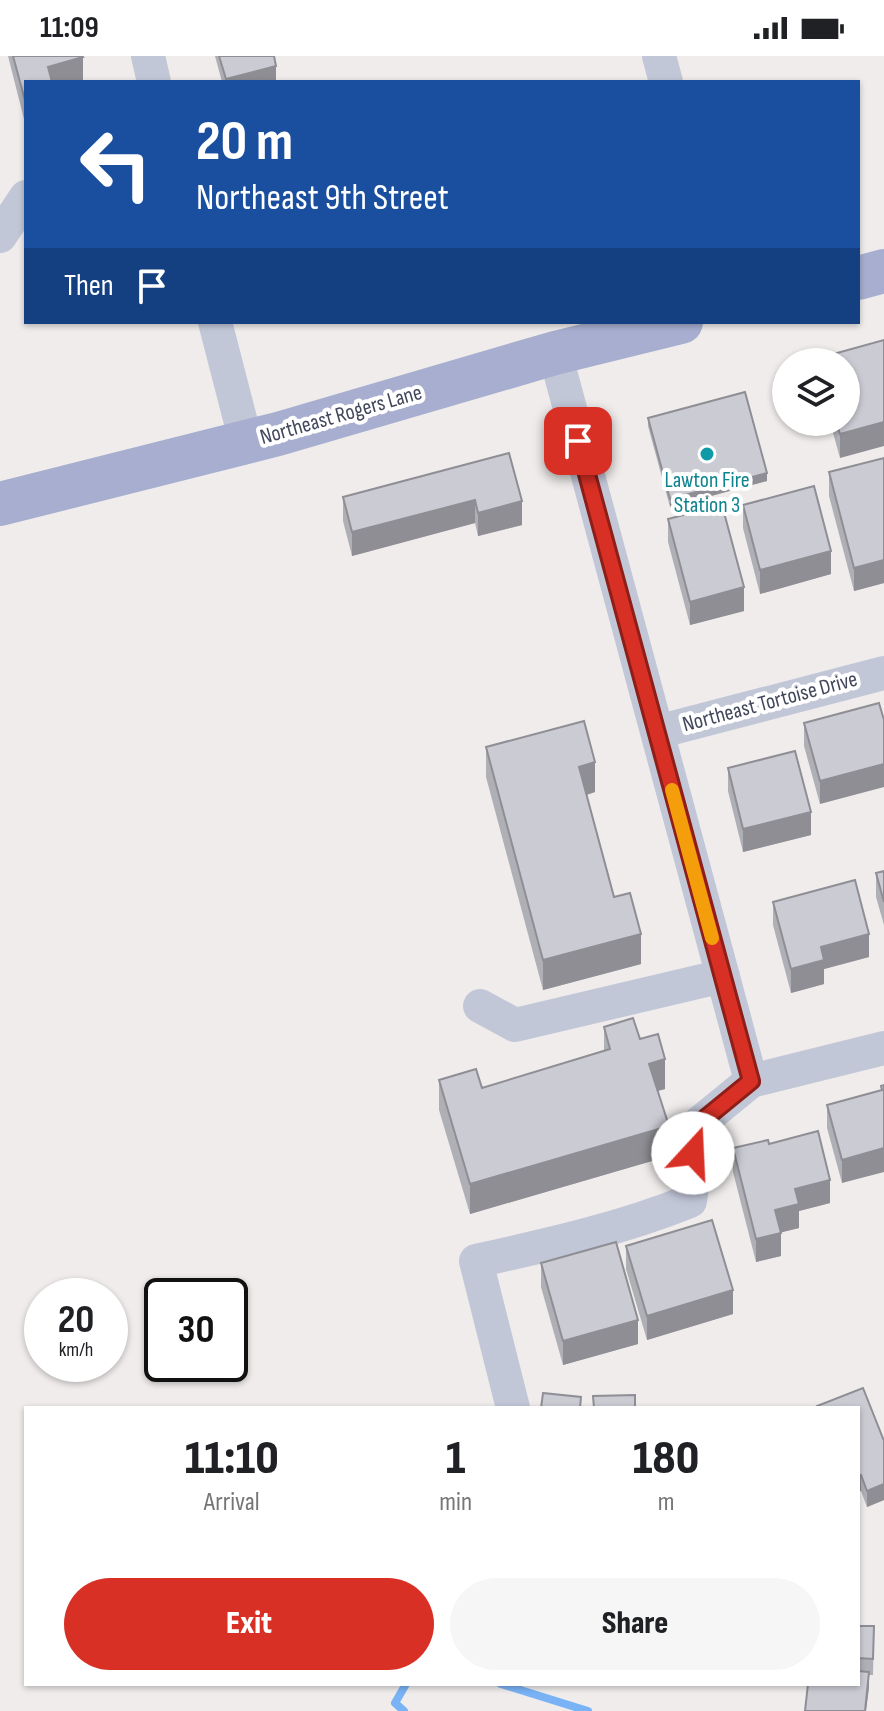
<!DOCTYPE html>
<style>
:root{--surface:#fff;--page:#f6f6f6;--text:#202124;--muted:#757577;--accent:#d93025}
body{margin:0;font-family:"Sofia Sans Condensed",sans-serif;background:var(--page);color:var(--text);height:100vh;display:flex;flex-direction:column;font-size:30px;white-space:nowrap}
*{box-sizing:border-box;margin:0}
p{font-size:26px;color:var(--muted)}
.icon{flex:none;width:44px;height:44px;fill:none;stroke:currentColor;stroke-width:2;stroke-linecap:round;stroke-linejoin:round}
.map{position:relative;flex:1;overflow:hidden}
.details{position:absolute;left:24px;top:1350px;width:836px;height:280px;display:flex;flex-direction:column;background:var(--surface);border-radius:0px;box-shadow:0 2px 6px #0004}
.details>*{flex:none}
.hud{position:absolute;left:24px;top:24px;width:836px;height:244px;border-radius:0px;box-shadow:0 2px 6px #0004;background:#1a4fa0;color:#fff;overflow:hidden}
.controls{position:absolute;left:772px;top:292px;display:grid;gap:16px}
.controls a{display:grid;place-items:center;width:88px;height:88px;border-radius:50%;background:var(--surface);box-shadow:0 2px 6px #0004;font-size:40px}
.speed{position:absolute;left:24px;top:1222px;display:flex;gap:16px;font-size:40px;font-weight:700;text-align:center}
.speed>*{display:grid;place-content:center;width:104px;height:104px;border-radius:50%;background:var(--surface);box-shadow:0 2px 6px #0004;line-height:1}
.speed small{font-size:20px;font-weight:400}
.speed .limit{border:4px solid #111;border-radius:12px;background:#fff;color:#111}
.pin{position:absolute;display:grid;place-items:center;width:68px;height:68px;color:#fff;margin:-34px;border-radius:16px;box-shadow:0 4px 12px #0006}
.me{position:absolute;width:88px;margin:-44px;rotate:20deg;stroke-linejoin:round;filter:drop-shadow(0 0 6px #0008)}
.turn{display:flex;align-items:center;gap:28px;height:168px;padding:0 40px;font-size:36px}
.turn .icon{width:104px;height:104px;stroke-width:2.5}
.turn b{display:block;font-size:56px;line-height:68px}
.then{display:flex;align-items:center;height:76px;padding:0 40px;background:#0003;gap:16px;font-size:30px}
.eta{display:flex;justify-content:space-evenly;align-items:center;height:136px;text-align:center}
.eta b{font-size:48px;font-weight:800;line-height:56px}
.button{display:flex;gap:16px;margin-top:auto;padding:16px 40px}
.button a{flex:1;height:92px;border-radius:48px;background:var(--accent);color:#fff;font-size:32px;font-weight:800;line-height:92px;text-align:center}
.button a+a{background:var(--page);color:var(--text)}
.status{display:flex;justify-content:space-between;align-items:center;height:56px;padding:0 40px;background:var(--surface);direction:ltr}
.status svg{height:22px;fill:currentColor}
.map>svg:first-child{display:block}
</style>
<div class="status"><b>11:09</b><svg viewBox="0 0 49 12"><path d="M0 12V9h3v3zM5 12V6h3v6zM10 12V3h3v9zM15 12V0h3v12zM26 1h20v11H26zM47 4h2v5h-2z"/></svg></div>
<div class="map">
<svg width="884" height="1655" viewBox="0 0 884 1655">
<rect width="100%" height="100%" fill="#efeceb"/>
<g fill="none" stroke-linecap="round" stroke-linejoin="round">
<path stroke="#79b3f6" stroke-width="8" d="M501 1628 588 1655
M404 1655 395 1647 406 1628"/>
<path stroke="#c2c7d8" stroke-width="34" d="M148 0 154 26
M659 0 666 26
M0 180 26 141
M215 266 246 386
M555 297 751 1025
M657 676 884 617
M480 950 515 969 723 920
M513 1352 476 1205C548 1189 621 1173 690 1145L694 1119 691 1074 751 1025 884 992"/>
<path stroke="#a7aecf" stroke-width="44" d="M858 222 884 215
M0 448 278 378 555 297 681 266"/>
</g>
<path fill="#afafb6" d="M8 0H82L83 25 77 26H26V71Z
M215 0H274L276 26H222Z
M884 284 840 402 830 366H846V306H819V302Z
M648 362 767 425 670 451 648 370Z
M884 402V527L854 535 829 440V416Z
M343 441 522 445V469L478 480 475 467 352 500 343 465Z
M743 449 831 518 760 538 743 472Z
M668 463 744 555 690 569 668 486Z
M879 647 820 748 804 690V667Z
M486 691 595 736 587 739 614 841 641 908 543 934 486 721Z
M728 712 811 779 743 796 728 735Z
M884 815V869L876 841V817Z
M773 846 869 901 824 913V928L791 937 773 869Z
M604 971 640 983 665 1033 658 1035 669 1100 470 1158 439 1054V1024L482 1032 604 995Z
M884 1029 842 1127 827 1072V1049L881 1034V1030Z
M769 1088 830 1147 799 1155V1172L781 1176V1200L756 1206 733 1116V1092Z
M626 1190 733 1258 647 1284 626 1213Z
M541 1207 638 1288 563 1309 541 1231Z
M863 1332 884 1385V1444L867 1451 861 1435 858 1436V1352H817V1350Z
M858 1570H874L873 1619H869V1632L858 1628Z"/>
<path fill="#8e8e94" d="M83 1V25L77 26H48V11Z
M276 10V26H226V23Z
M884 366V390L840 402V378Z
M767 417V425L670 451V443Z
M475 444V467L352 500V476Z
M522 445V469L478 480V457Z
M831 495V518L760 538V514Z
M884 504V527L854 535V512Z
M744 531V555L690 569V546Z
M595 706V736L579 741V711Z
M884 708V731L820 748V725Z
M811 756V779L743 796V773Z
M641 878V908L543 934V904Z
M869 878V901L824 913V928L791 937V913L821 891Z
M665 1003V1033L649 1037V1008Z
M669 1070V1100L470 1158V1128Z
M884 1092V1116L842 1127V1104Z
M830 1124V1147L799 1155V1172L775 1178V1154L795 1133Z
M781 1177V1200L756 1206V1183Z
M733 1234V1258L647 1284V1260Z
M638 1264V1288L563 1309V1285Z
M861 1419V1435L858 1436V1420Z
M884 1428V1444L867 1451V1435Z
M869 1616V1632L866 1655H865Z"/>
<path fill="#cbcbd4" stroke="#8e8e94" stroke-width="2" d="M13 0H82L83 1 48 11 52 26H26V48Z
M219 0H274L276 10 226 23Z
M884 284V366L840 378 836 366H846V306H820L819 302Z
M745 336 767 417 670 443 648 362Z
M509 397 522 445 478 457 475 444 352 476 343 441Z
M884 402V504L854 512 829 416Z
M814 430 831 495 760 514 743 449Z
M722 449 744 531 690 546 668 463Z
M879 647 884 664V708L820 725 804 667Z
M584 665 595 706 579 711 614 841 630 837 641 878 543 904 486 691Z
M795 695 811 756 743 773 728 712Z
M884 815V846L876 817Z
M855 824 869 878 821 891 824 904 791 913 773 846Z
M633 962 640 983 658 978 665 1003 649 1008 669 1070 470 1128 439 1024 476 1013 482 1032 610 993 604 971Z
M884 1029V1092L842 1104 827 1049 882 1034 881 1030Z
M818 1075 830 1124 795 1133 799 1148 775 1154 781 1177 756 1183 733 1092 768 1084 769 1088Z
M712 1164 733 1234 647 1260 626 1190Z
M616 1186 638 1264 563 1285 541 1207Z
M863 1332 884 1385V1428L867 1435 861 1419 858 1420V1352H818L817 1350Z
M543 1337 581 1341 580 1352H541Z
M635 1339V1352H594L593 1340Z
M858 1570H874L873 1603 858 1602Z
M858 1615 869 1616 865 1655H805L808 1628H858Z"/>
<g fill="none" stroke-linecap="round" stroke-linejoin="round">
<defs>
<path id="route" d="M578 385 751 1025 691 1074 693 1097"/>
</defs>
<use href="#route" stroke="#8d1f18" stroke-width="20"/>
<use href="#route" stroke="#d93025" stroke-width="14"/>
<path stroke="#f59e0b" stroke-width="14" d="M672 734 712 882"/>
</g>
<circle fill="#0f9aa8" stroke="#fff" stroke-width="3" cx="707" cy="398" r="8"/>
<g text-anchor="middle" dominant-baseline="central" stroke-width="8" stroke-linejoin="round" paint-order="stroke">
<g font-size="22" fill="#42475b" stroke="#fff">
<text transform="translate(341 359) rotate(-16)">Northeast Rogers Lane</text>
<text transform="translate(770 646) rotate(-15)">Northeast Tortoise Drive</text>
</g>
<g font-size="22" fill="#0d838f" stroke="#fff">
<text x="707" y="424">Lawton Fire<tspan x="707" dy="25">Station 3</tspan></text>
</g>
</g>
</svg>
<div class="controls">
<a><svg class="icon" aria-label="layers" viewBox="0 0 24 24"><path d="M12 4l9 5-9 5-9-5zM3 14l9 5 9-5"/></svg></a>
</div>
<div class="speed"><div>20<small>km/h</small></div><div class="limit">30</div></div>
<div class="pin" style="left:578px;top:385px;background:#d93025"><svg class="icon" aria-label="arrive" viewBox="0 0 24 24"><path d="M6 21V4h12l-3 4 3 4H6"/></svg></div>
<svg class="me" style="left:693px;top:1097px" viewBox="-20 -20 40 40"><circle r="19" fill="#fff"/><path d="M0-13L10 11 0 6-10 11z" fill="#d93025"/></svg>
<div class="hud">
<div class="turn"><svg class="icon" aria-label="left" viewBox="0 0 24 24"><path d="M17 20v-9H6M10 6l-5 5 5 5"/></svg><div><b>20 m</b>Northeast 9th Street</div></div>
<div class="then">Then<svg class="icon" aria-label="arrive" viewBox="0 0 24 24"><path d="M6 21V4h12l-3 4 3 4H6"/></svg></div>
</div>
<section class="details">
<div class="eta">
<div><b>11:10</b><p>Arrival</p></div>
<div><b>1</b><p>min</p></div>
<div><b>180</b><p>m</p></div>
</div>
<div class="button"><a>Exit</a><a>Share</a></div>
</section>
</div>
